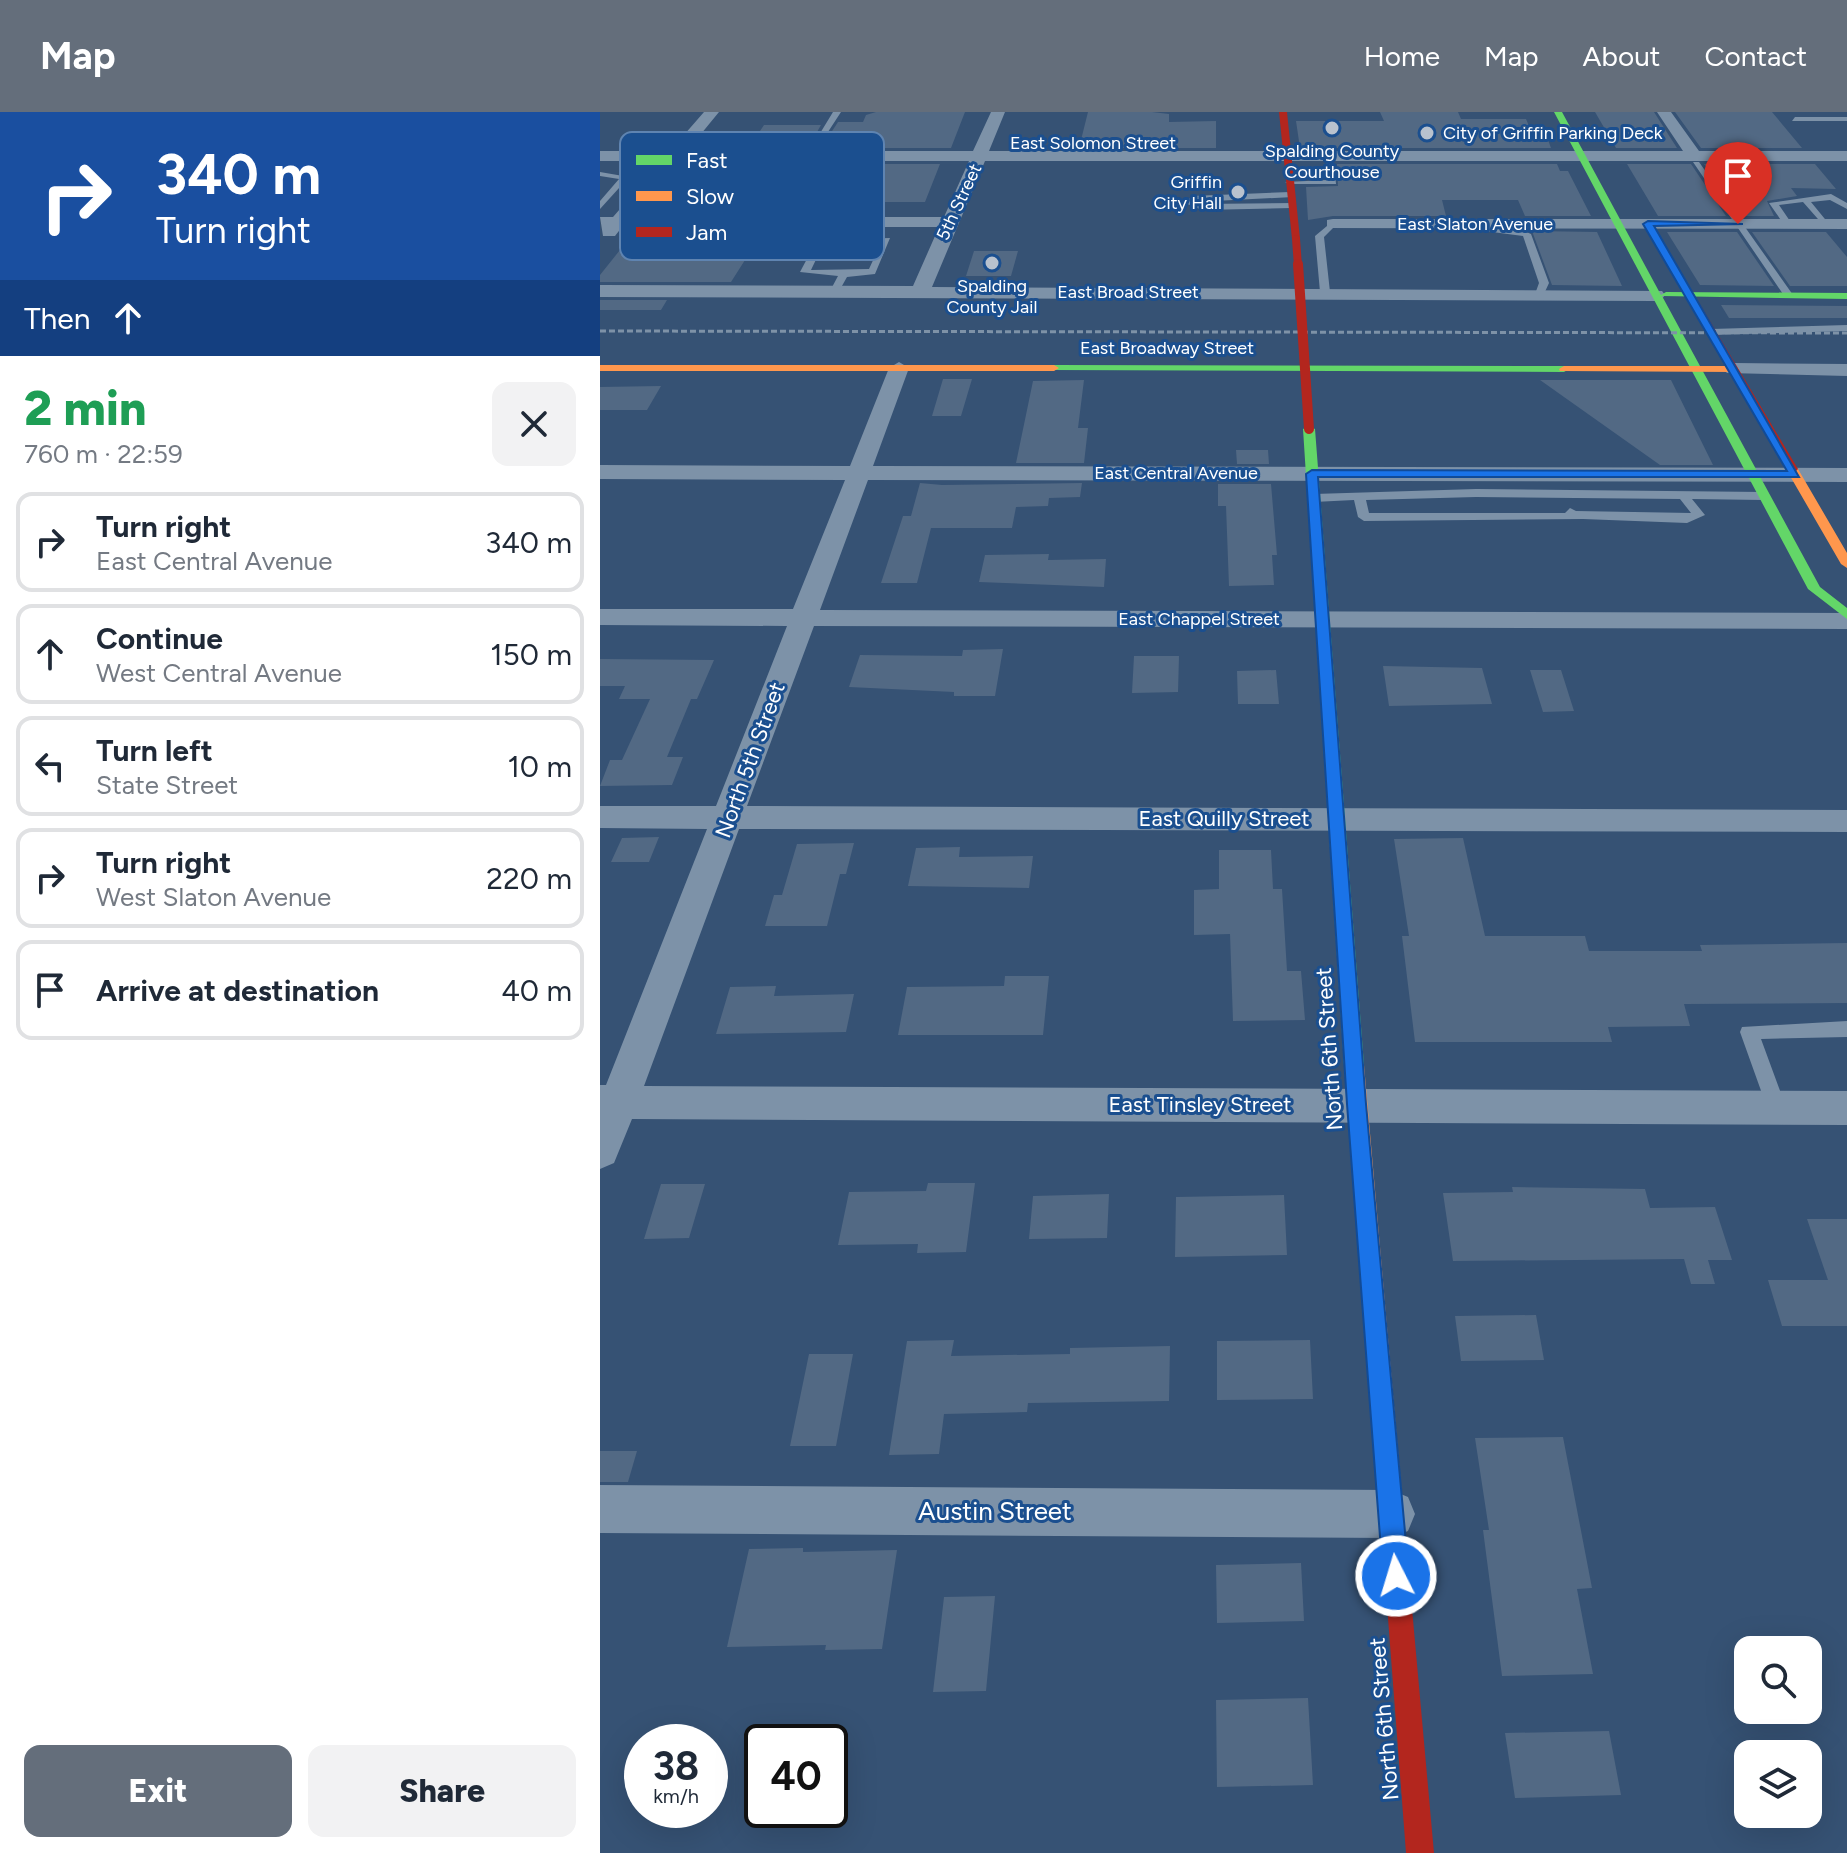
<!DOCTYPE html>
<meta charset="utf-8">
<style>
:root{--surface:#fff;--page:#f2f2f3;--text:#1f2937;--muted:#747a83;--line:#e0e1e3;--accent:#646e7b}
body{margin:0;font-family:Figtree,sans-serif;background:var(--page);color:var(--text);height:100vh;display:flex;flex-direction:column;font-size:30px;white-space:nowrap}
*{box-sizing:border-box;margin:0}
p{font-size:26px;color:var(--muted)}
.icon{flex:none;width:44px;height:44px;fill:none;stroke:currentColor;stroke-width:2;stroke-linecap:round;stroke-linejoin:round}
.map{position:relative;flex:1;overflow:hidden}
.drawer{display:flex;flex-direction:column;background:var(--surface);width:600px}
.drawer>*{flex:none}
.guide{background:#1a4fa0;color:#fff;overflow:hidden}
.buttons{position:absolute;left:1134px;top:1524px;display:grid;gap:16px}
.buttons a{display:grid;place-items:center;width:88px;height:88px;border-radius:16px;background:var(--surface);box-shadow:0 8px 32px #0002;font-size:40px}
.speed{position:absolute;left:24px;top:1612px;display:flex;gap:16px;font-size:40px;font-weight:700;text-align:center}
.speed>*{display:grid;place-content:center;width:104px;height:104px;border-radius:50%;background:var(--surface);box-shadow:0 8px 32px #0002;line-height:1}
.speed small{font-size:20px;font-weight:400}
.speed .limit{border:4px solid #111;border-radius:12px;background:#fff;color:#111}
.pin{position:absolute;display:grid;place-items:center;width:68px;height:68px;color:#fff;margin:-82px -34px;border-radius:50% 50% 50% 0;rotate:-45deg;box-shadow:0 0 8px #0007}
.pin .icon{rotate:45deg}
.me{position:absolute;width:88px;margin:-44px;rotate:355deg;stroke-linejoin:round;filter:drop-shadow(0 0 6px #0008)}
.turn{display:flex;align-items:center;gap:28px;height:168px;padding:0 24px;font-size:36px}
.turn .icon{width:104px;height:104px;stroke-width:2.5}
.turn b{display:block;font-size:56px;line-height:68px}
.then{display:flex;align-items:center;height:76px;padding:0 24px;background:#0003;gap:16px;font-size:30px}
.round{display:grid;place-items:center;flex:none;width:84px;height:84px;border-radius:16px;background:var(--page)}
.summary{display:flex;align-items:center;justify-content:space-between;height:136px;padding:0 24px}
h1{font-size:48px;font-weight:800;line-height:60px;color:#1e9e55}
.button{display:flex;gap:16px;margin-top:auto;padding:16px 24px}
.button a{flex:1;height:92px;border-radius:16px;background:var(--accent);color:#fff;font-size:32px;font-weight:800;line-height:92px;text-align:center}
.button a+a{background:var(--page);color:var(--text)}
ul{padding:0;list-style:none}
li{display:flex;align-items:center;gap:24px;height:100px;margin:0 16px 12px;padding:0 8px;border:4px solid var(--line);border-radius:16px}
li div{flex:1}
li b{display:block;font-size:30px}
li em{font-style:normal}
header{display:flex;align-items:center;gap:48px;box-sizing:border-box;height:112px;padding:0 40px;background:var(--accent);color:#fff}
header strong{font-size:38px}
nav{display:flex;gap:44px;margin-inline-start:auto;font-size:28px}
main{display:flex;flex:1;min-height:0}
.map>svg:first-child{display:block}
</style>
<header>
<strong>Map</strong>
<nav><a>Home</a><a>Map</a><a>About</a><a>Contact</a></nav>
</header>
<main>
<section class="drawer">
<div class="guide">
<div class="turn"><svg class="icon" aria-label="right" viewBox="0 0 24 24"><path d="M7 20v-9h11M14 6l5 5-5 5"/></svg><div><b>340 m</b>Turn right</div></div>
<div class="then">Then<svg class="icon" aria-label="ahead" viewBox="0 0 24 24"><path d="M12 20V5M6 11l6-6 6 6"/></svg></div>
</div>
<div class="summary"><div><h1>2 min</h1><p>760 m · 22:59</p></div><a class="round"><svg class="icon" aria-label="close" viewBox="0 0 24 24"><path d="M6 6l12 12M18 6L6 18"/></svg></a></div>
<ul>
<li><svg class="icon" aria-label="right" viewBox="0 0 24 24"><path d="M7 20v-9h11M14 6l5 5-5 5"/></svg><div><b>Turn right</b><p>East Central Avenue</p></div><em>340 m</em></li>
<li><svg class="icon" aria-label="ahead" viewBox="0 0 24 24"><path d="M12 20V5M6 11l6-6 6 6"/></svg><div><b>Continue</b><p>West Central Avenue</p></div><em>150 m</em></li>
<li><svg class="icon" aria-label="left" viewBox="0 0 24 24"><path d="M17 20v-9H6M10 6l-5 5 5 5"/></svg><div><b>Turn left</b><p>State Street</p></div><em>10 m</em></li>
<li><svg class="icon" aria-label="right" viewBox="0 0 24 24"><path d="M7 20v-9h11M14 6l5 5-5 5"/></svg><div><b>Turn right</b><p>West Slaton Avenue</p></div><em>220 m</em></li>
<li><svg class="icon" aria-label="arrive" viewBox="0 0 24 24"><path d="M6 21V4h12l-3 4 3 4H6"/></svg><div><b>Arrive at destination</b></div><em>40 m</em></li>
</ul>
<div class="button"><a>Exit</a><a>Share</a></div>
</section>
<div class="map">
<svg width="1247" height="1741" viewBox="0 0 1247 1741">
<rect width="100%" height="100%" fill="#365274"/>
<path fill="#526984" d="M276 0H365L351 36H221L238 10H263L266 3Z
M488 0H552L569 2V10L616 9V36H479Z
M780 0H858L861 7H926L929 14H943L951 36H700L696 9H784Z
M995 0H1054L1077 36H1016Z
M1075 0H1172L1202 36H1101Z
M164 13H221L208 36H118L129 22H158Z
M272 52H340L325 90H273L281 72H260Z
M737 52H957L960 59H968L991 104H925L918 88H842L846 104H733L708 108 706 75 738 74Z
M1027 52H1091L1126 104H1058Z
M1104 52H1215L1236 77 1191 76 1197 84 1167 89 1174 104H1141Z
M36 118H143L123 148H145L131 170H0V163Z
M932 119 997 120 1022 174 952 173Z
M1067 120H1137L1174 174 1100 173Z
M1152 120H1226L1247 145V174H1190Z
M374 139H418L411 164H366Z
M0 188H67L61 198H0Z
M1121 193 1247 194V206H1129Z
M343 267H372L361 304H332Z
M484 268 478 316H488L484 351H416L433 269Z
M940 268H1071L1113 353H1060Z
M61 274 47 298H0V275Z
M636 338H668L669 352H637Z
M320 371 342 373 482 371 480 385 449 386 448 394 416 395 412 416H331L317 471H281L303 404H311Z
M618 372H671L677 443H672L674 473 629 474 626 394H618Z
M449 442 448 448 506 447 504 475 379 470 385 443Z
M403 537 395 584H354V580L249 575 260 543 362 544 363 538Z
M534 544H579L578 580 532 581Z
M0 547 114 548 97 587H91L67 645H83L72 673 0 674 10 648H22L50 587H19L25 574H0Z
M783 554 882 556 892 592 789 594Z
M676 558 679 592H638L637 559Z
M930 558H961L974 599 943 600Z
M59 725 49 750H11L22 726Z
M863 726 885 824H985L989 839H1102L1100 833 1247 831V891L1084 892 1090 914 1008 915 1012 930H815L802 824H809L794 727Z
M254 731 246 762H240L227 814H165L174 783H182L197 732Z
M360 735 359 745 433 744 429 776 308 774 316 736Z
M619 738H671L673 777H682L687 859H701L705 908 633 909 630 822 594 823V778L619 777Z
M405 864H449L443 923H298L307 875 404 874Z
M176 874 174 884 254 882 246 920 116 922 130 875Z
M328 1071H375L366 1140 317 1141 318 1132 238 1133 249 1080 326 1079Z
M61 1072H105L89 1126 44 1127Z
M912 1075 1045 1077 1050 1096 1115 1095 1132 1148H1108L1115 1172H1091L1084 1147 853 1149 843 1081 913 1080Z
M509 1082 507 1126 429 1127 433 1084Z
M684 1083 687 1143 575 1145 576 1085Z
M1207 1107H1247V1214H1182L1168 1168H1228Z
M936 1203 944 1248 861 1249 855 1204Z
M354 1228 351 1244 470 1242V1236L570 1234 569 1289 428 1291 427 1300 344 1302 339 1342 289 1343 307 1229Z
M710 1228 713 1287 617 1288V1229Z
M209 1242H253L236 1334H190Z
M963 1325 992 1476 977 1477 993 1562 902 1564 883 1418H889L875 1326Z
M0 1339H37L28 1370H0Z
M203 1436V1440L297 1438 282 1537 225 1538 226 1533 127 1535 149 1437Z
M701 1451 704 1509 617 1511 616 1453Z
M395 1484 386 1579 333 1580 344 1485Z
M708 1586 713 1673 617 1675 616 1588Z
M1009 1619 1021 1683 915 1686 905 1621Z"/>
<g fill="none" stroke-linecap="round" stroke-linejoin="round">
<path fill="#7d92a8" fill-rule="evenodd" d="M233 0H241L211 46H205Z
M1195 5H1247V9H1192Z
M263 48 270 50 255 75 242 79 243 97 235 112H229L235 97 234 78 249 71Z
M730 50 734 52 736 72H689L685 70 728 68 726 52Z
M1093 50H1099L1193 183 1191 185H1185Z
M0 60 29 65 0 97V89L19 67 0 64Z
M690 80 693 85 594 90 603 92 695 91 692 96 602 98 585 91 592 84Z
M1231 82 1247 91V97L1230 88 1211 90 1229 112 1225 115 1203 90 1179 93 1192 112 1185 114 1169 91Z
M733 109 737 112 724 125 730 180 725 183 720 180 715 124Z
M915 115 931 122 949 171 943 184 935 182 939 171 923 124 877 118 881 115Z
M290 126 275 162 247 165 238 181 230 179 238 164 200 160 217 128ZM281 131 269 157 211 158 223 133Z
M1247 213V219L1111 223 1106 220 1111 217Z
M876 377 1163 380 1169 384 1163 388 1092 387 1105 403 1087 411 983 407 764 409 758 405 754 388 714 390 708 386 714 382ZM876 385 1080 387 1091 401 976 399 970 396 965 401H769L766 388Z
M1247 909V925L1161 927 1186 995 1183 1001 1176 1003 1169 1001 1140 920 1142 915Z"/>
<path fill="#7d92a8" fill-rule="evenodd" d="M104 0H119L87 39H373L391 0H405L389 39H1083L1057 0H1071L1099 39H1247V49H385L332 175 1062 179 1065 183 1062 187 1055 189 0 185V173L313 174 339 115H22L15 124H3L0 105H13L62 49H0V39H70ZM79 49H369L344 105H31Z
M733 107H1247V117L727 116V108Z
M299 250 309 256 273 354 1247 356V370L268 368 220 498 1247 501V517L214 514 147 694 1247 698V720L139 717 44 974 1247 979V1013L32 1007 14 1051 0 1057V973H6L107 717 0 716V694H116L187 514 0 513V497H193L245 368 0 367V353L250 354 289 256Z
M1134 251 1247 252V264L1127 261 1123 257Z
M0 1373 791 1378 808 1385 815 1402 808 1419 791 1426 0 1421Z"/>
<path fill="#63d668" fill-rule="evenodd" d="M954 0H962L1061 183 1066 180 1247 181V187L1062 184 1220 475 1247 496V507L1208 477Z
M454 253 964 254 969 257 964 260 450 258V254Z
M709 314 715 317 764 953 761 959 754 961 747 959 744 953 703 317Z"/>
<path fill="#ff974d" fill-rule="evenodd" d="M0 253H454L459 256 454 259H0Z
M964 254H1134L1139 257 1134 260 960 259 959 257Z
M1188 355 1198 357 1247 441V456L1241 452 1186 357Z
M754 945 761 947 764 953 807 1441 804 1450 795 1453 786 1450 783 1441 744 953 747 947Z"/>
<path fill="#b3261e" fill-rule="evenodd" d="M679 0H687L700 127 696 130 692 127Z
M1059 127 1063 130 1198 357 1196 359 1186 357 1055 130Z
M795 1429 804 1432 807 1441 834 1741H806L783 1441 786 1432Z"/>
<path stroke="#7e92a7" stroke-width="3" stroke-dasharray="6 3" stroke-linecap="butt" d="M0 219 1247 221"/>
<path stroke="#b3261e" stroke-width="8" d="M696 127 698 154"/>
<path stroke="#b3261e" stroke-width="10" d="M698 152 709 317"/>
</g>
<path fill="#1a73e8" stroke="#114b97" stroke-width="2" d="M1048 109 1143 112 1054 114 1199 365H718L766 992 809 1464 805 1473 796 1477 787 1473 783 1464 747 992 706 362 712 358 1187 359 1043 112Z"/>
<g fill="#b9c2ce" stroke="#1b4f8f" stroke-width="3">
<circle cx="732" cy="16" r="8"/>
<circle cx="827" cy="21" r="8"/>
<circle cx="638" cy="80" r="8"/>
<circle cx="392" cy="151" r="8"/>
</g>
<g text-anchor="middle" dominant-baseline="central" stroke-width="6" stroke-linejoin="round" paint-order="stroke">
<g font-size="18" fill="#fff" stroke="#1b4f8f">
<text x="843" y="21" text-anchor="start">City of Griffin Parking Deck</text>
<text x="732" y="39">Spalding County<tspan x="732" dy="21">Courthouse</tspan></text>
<text x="622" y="70" text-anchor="end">Griffin<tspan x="622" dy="21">City Hall</tspan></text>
<text x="392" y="174">Spalding<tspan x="392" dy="21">County Jail</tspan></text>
</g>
<g font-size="18" fill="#fff" stroke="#1b4f8f">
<text x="493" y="31">East Solomon Street</text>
<text transform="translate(359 90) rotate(-65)">5th Street</text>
<text x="875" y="112">East Slaton Avenue</text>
<text x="528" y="180">East Broad Street</text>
<text x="567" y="236">East Broadway Street</text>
<text x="576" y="361">East Central Avenue</text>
<text x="599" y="507">East Chappel Street</text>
</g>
<g font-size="22" fill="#fff" stroke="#1b4f8f">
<text transform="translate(150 648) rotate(-70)">North 5th Street</text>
<text x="624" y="706">East Quilly Street</text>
<text transform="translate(729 937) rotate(-94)">North 6th Street</text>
<text x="600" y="992">East Tinsley Street</text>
<text transform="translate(784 1607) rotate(-95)">North 6th Street</text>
</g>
<g font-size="26" fill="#fff" stroke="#1b4f8f">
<text x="395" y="1399">Austin Street</text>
</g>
</g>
<rect x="20" y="20" width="264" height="128" rx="12" fill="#1b4f8f" stroke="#5f84b1" stroke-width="2"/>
<rect x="36" y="43" width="36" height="10" fill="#63d668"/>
<rect x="36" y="79" width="36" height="10" fill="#ff974d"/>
<rect x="36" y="115" width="36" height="10" fill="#b3261e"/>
<g font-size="22" fill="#fff">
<text x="86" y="56">Fast</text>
<text x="86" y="92">Slow</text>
<text x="86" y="128">Jam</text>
</g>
</svg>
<div class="buttons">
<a><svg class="icon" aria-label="search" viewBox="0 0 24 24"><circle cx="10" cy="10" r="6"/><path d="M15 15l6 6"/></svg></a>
<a><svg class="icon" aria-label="layers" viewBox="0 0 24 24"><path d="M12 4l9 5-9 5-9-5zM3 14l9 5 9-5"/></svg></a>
</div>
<div class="speed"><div>38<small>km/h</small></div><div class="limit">40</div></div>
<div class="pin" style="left:1138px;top:112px;background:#d93025"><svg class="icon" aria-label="arrive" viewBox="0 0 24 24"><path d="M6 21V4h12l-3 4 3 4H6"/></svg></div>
<svg class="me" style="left:796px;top:1464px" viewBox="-20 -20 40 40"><circle r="17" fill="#1a73e8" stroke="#fff" stroke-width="3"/><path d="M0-11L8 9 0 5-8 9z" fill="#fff"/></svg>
</div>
</main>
